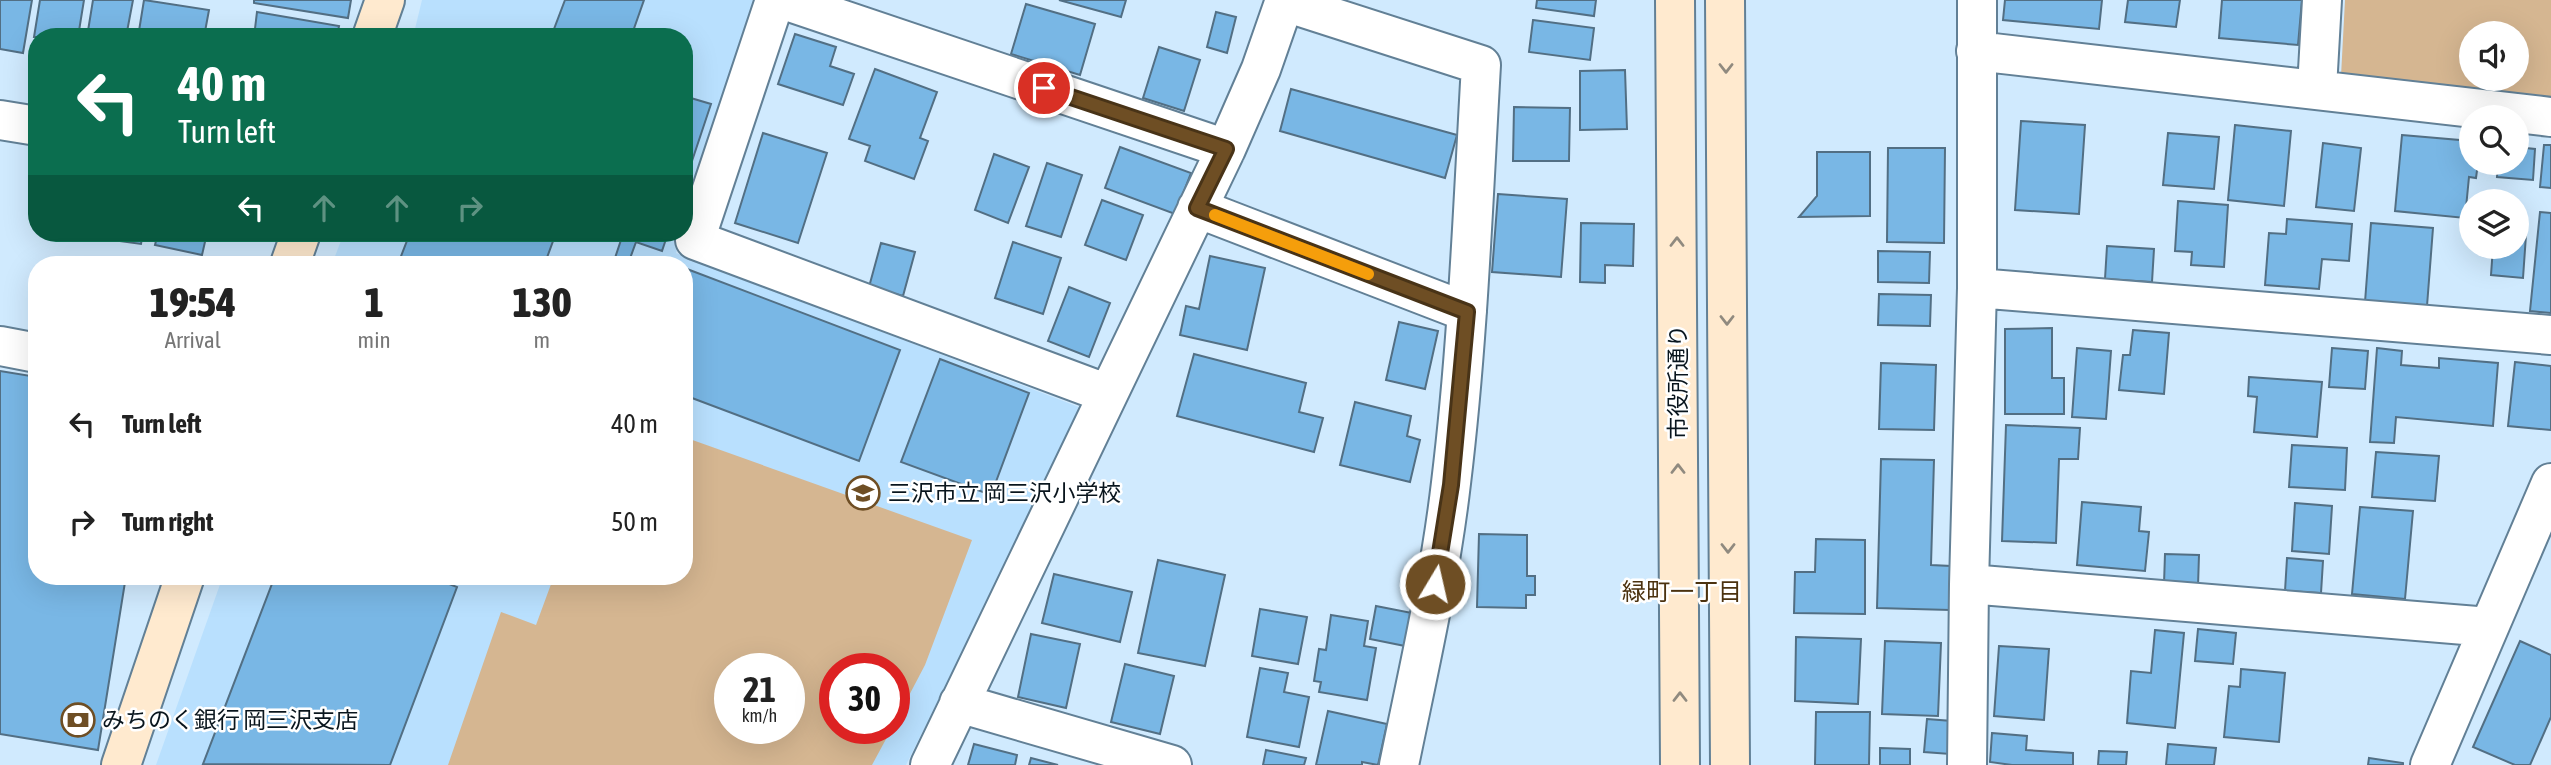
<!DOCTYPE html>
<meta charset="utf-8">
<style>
:root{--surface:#fff;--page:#f6f6f6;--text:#222;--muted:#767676}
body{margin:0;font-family:"Asap Condensed","Noto Sans JP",sans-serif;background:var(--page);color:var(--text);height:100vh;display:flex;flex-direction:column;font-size:26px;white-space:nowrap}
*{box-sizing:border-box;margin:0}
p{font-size:23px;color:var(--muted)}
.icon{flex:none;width:38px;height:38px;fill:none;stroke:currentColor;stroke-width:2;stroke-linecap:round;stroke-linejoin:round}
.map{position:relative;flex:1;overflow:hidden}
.side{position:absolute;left:28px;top:256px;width:665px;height:329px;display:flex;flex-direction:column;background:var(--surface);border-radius:28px;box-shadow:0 7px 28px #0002}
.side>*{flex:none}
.top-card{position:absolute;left:28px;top:28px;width:665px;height:214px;border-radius:28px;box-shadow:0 7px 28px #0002;background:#0b6e4f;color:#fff;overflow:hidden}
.fabs{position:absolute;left:2459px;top:21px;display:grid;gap:14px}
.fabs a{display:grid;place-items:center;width:70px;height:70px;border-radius:50%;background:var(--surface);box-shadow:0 7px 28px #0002;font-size:35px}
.speed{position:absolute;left:714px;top:653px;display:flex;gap:14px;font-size:35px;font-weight:700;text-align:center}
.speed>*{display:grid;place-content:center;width:91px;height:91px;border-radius:50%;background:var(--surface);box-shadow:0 7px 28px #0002;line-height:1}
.speed small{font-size:18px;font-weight:400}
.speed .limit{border:10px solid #d22;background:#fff;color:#111}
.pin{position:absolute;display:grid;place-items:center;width:60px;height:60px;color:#fff;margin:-30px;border:4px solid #fff;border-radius:50%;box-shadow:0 2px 7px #0007}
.me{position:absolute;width:77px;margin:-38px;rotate:9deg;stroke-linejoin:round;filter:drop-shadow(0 0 5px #0008)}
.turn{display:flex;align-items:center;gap:24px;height:147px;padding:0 35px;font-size:32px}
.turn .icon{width:91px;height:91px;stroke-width:2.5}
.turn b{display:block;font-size:49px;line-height:60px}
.lanes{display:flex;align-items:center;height:66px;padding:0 35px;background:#0003;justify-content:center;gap:35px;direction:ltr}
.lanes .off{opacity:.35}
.eta{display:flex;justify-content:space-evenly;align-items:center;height:119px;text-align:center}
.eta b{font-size:42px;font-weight:800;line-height:49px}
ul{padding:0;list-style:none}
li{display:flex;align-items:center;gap:21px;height:98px;padding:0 35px}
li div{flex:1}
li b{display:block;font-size:26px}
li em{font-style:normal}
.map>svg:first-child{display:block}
</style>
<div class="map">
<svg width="2551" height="765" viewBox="0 0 2551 765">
<rect width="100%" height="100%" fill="#d0eafe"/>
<path fill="#b9e0fe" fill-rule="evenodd" d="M422 0H756L684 225V37H413Z
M344 233H682L676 253 1084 409 906 765H156L223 576H684V264H332ZM730 668H789V728H730ZM835 668H894V728H835Z"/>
<path fill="#d5b691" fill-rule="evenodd" d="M2345 0H2551V99L2341 76ZM2471 33H2516V79H2471Z
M684 437 972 540 925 665 894 724V668H835V728H892L872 765H448L501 612 536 625 554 576H684ZM730 668H789V728H730Z"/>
<path fill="#79b7e5" stroke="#526f84" stroke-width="2" d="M0 0H32L23 53 0 49Z
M40 0H84L78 37H34Z
M93 0H133L126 37H87Z
M144 0 209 10 204 37H138Z
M254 0H351L348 18 254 3Z
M565 0H644L631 37H551Z
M1059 0H1126L1121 17Z
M1537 0H1596L1594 16 1536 8Z
M2005 0H2102L2099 29 2003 20Z
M2128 0H2180L2176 27 2125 22Z
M2222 0H2302L2298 45 2219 38Z
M1026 4 1095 24 1080 75 1011 54Z
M257 12 339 26 337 37H254Z
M1216 12 1236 17 1227 53 1207 47Z
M1533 20 1594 28 1590 60 1529 52Z
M795 34 836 47 830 66 854 74 843 105 778 84Z
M1159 47 1200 60 1184 111 1143 98Z
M875 69 937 92 920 138 928 141 914 179 865 161 870 146 849 139Z
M1625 70 1627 129 1580 130V71Z
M1291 89 1457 135 1445 178 1280 131Z
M684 96 711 104 684 185Z
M1514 107 1570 108 1569 161H1513Z
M2021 121 2085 125 2079 214 2015 210Z
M2235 125 2291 131 2284 206 2228 200Z
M763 133 827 153 798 243 735 223Z
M2168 133 2219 137 2214 189 2163 185Z
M2402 135 2471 141V163H2478L2476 178 2469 177 2465 218 2395 211Z
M2323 143 2361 148 2354 211 2316 207Z
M2544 145H2551V188L2540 187Z
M1120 147 1191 173 1175 214 1105 188Z
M2516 147 2535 149 2533 180 2497 177 2498 163H2516Z
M1888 148H1945L1944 243 1887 242Z
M1817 152H1870V216L1799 217 1817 196Z
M994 154 1029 167 1008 223 975 210Z
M1047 163 1082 175 1061 237 1026 226Z
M1498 194 1567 199 1561 277 1492 272Z
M1102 200 1143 215 1126 260 1085 245Z
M2178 201 2228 205 2224 267 2191 265 2192 252 2175 251Z
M2540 212 2551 213V313L2530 311Z
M2287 219 2352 224 2349 261 2322 259 2319 289 2265 285 2269 233 2286 234Z
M1581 223 1634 224 1633 266 1605 265V283L1580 282Z
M2371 223 2433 228 2427 306 2365 302Z
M121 233H143L141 244 119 241Z
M158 233H207L202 255 155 245Z
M410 233H556L545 263 549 264H398Z
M608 233H668L662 251 636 242 628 264H613L622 237Z
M2516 234 2526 235 2523 278 2491 275 2493 247H2516Z
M1013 242 1061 258 1043 314 995 298Z
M881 243 915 252 903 296 869 287Z
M2107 246 2154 249 2152 282 2105 279Z
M1878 251 1930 252 1929 283 1878 282Z
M1210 256 1265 268 1247 350 1180 335 1186 306 1199 309Z
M118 259 151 264H117Z
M687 269 900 350 859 461 684 395V278Z
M1069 287 1110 303 1089 357 1048 341Z
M1879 294 1931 295 1930 326 1878 325Z
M1399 322 1438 331 1425 389 1386 380Z
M2052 328V378H2064V414H2005V329Z
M2133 330 2169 333 2164 394 2119 390 2123 355H2130Z
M2077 348 2111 351 2106 419 2072 417Z
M2332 348 2368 351 2365 389 2329 387Z
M2377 348 2402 351 2401 365 2439 368V358L2498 363 2493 426 2396 417 2394 443 2370 442Z
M1194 354 1306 383 1299 412 1323 418 1314 452 1177 416Z
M940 359 1029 393 991 495 901 462Z
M2515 362 2551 366V430L2508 426Z
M1881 363 1936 365 1934 430 1879 429Z
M0 371 37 377V576H126L98 750 0 734Z
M2249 377 2322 382 2317 437 2254 432 2257 397 2248 396Z
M1355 402 1411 416 1407 436 1420 440 1410 482 1340 465Z
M2006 425 2080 428 2078 459H2059L2056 543 2002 541Z
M2292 445 2347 448 2345 490 2289 487Z
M2376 452 2439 456 2435 501 2372 497Z
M1881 459 1934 460 1931 565 1951 566 1950 610 1877 608Z
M2082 502 2141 507 2139 531 2149 532 2145 571 2077 565Z
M2295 503 2332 506 2329 554 2292 551Z
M2360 507 2413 511 2405 599 2352 594Z
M1479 534 1527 535V576H1535V595H1526V608L1477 607Z
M1816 539 1865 540V614L1794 613 1795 572H1815Z
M2165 554 2199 555 2198 586 2164 584Z
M2287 558 2323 561 2321 593 2285 591Z
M1158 560 1225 575 1205 666 1138 653Z
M1054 574 1132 592 1120 642 1042 623Z
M275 576H429L457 587 390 765 203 764Z
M1376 606 1417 614 1410 647 1370 639Z
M1260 609 1307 617 1298 664 1252 656Z
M1331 615 1368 621 1364 646 1376 648 1367 700 1319 692 1321 682 1314 681 1319 649 1326 650Z
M2198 629 2236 633 2233 664 2195 661Z
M2155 630 2184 633 2175 728 2127 723 2131 671 2151 673Z
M1031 634 1080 644 1066 708 1018 697Z
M1796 637 1861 639 1858 704 1795 701Z
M1885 641 1941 643 1938 716 1882 714Z
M2520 641 2551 655V717L2530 765H2515L2473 747Z
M1999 646 2049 649 2044 720 1994 716Z
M1125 664 1174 676 1160 734 1111 722Z
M1260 668 1288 673 1284 692 1309 697 1299 747 1247 737Z
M2241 669 2285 673 2279 742 2224 737 2229 686 2240 687Z
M1328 711 1387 724 1378 765 1362 762V765H1316Z
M1816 712H1870L1869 765H1815Z
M1927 719 1952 721 1950 754 1924 752Z
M1992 733 2027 736 2026 750 2073 753V765H2012L1990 762Z
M974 744 1017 755 1015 765H968Z
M2168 744 2216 748 2214 765H2166Z
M1880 748 1910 749V765H1880Z
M1266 750 1306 758 1304 765H1263Z
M2099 751 2127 752 2126 765H2098Z
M1031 758 1058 765H1029Z
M2369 758 2403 763V765H2368Z"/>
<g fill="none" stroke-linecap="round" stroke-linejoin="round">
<defs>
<path id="street" d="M775 0 695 240 1108 394
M784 0 1226 149
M1285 2 1481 65C1473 204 1468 344 1451 483 1440 578 1418 672 1399 765
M1976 51 2551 117
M2317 88 2322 0
M0 120 37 126
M1197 208 1467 312
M1977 288 2551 335
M0 346 37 353
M1969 584 2489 627
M959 703 1172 765
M930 765 1226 149 1261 69 1285 0
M1967 765 1969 584 1977 288V0
M2430 765 2551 483"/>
<path id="secondary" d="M1675 0 1680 765
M1725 0 1730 765
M372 37 385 0
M290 264 301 233
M121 765 185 576"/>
</defs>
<use href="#street" stroke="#628096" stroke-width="42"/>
<use href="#secondary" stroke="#628096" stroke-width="42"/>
<use href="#street" stroke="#fff" stroke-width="38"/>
<use href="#secondary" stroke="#ffeacf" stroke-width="38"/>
</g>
<defs><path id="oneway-chevron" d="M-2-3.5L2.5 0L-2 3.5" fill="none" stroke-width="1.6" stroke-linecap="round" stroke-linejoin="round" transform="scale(1.75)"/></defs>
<g stroke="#908a7f">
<use href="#oneway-chevron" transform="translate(1726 68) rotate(90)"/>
<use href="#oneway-chevron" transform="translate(1677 242) rotate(-90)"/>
<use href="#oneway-chevron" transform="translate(1727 320) rotate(90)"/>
<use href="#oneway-chevron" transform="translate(1678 469) rotate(-90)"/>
<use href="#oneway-chevron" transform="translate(1728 548) rotate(90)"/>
<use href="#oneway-chevron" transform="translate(1680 697) rotate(-90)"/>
</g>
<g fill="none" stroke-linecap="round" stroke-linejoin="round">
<defs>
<path id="route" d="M1044 88 1226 149 1197 208 1467 312 1451 485 1435 584"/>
</defs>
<use href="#route" stroke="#483317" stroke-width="18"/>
<use href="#route" stroke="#6e4e24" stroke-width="12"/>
<path stroke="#f59e0b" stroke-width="12" d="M1215 215 1368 274"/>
</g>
<defs>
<symbol id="school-ring" viewBox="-11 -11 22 22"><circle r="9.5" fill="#fff" stroke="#6e4e24" stroke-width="1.5"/><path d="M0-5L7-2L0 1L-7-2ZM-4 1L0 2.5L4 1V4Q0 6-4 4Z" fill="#6e4e24"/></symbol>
<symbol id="bank-ring" viewBox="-11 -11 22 22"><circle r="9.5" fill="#fff" stroke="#6e4e24" stroke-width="1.5"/><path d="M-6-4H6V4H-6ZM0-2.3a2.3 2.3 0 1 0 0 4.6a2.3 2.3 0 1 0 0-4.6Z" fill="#6e4e24"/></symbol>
</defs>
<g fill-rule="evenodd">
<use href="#school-ring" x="844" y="474" width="38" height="38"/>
<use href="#bank-ring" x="59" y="701" width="38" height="38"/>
</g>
<g text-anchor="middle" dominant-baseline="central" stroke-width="5" stroke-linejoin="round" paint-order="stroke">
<g font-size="23" fill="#09151d" stroke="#fff">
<text transform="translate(1678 382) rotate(-90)">市役所通り</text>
</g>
<g font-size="23" fill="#09151d" stroke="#fff" text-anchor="start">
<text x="888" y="493">三沢市立 岡三沢小学校</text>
<text x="102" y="720">みちのく銀行 岡三沢支店</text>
</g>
<g font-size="24" fill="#4b320f" stroke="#fff">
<text x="1682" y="591">緑町一丁目</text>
</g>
</g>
</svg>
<div class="fabs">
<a><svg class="icon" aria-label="sound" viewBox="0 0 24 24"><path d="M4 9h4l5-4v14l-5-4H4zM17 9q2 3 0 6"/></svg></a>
<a><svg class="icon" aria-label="search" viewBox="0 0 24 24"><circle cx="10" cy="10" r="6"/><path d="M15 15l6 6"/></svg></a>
<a><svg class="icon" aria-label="layers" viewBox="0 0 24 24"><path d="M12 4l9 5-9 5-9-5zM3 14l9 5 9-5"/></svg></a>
</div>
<div class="speed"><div>21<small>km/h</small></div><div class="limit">30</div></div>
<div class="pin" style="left:1044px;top:88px;background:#d93025"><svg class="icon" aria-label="arrive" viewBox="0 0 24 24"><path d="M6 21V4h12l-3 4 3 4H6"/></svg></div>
<svg class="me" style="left:1435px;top:584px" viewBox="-20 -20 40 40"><circle r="17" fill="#6e4e24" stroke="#fff" stroke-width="3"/><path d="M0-11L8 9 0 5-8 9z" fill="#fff"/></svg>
<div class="top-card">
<div class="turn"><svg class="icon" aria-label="left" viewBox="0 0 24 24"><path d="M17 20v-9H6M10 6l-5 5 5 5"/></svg><div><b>40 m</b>Turn left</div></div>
<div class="lanes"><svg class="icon" aria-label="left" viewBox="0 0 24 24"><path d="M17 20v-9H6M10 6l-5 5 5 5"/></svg><svg class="icon off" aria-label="ahead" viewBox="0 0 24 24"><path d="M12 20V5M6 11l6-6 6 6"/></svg><svg class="icon off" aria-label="ahead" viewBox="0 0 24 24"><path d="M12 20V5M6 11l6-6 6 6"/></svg><svg class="icon off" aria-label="right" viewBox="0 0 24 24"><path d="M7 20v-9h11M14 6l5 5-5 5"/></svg></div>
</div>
<section class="side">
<div class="eta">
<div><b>19:54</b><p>Arrival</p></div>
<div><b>1</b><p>min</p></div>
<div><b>130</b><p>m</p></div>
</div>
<ul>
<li><svg class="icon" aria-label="left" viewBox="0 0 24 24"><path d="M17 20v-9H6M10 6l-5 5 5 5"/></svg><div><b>Turn left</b></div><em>40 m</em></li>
<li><svg class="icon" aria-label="right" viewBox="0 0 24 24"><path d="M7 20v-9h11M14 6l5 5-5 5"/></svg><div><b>Turn right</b></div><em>50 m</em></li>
</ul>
</section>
</div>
